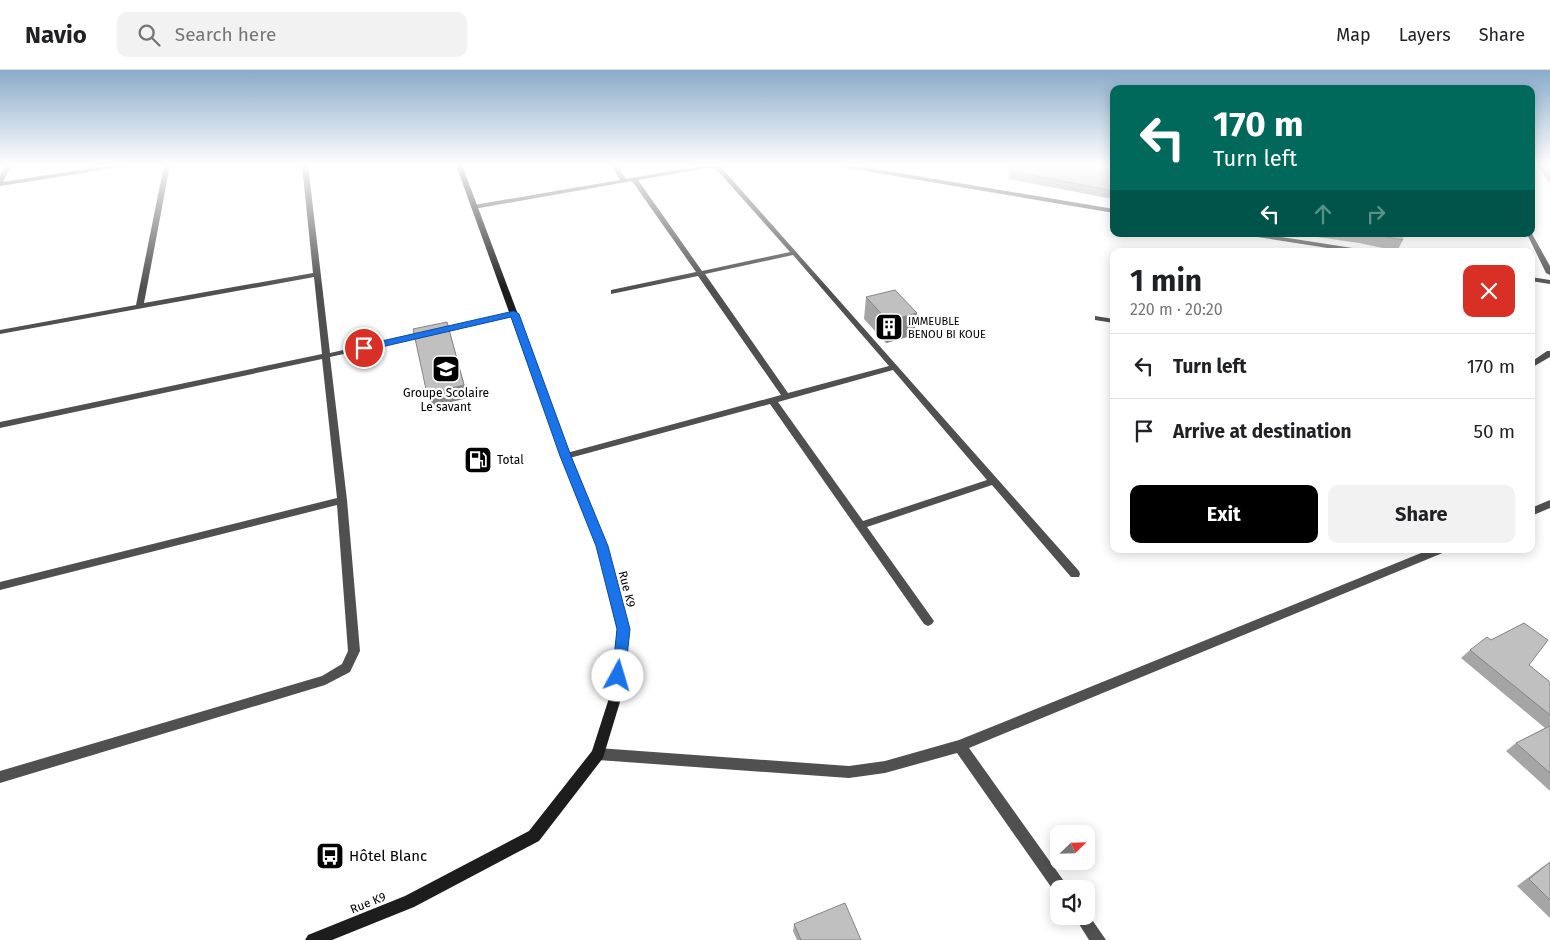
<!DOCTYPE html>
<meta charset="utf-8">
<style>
:root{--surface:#fff;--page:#f2f2f2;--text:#202124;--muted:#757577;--line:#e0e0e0;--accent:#000}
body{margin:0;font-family:"Fira Sans",sans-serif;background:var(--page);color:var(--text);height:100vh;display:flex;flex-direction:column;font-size:19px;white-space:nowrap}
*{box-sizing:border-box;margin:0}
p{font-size:16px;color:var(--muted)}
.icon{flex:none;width:28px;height:28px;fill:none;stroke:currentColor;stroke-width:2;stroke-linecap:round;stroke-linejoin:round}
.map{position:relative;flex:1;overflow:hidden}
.details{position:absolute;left:1110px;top:178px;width:425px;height:305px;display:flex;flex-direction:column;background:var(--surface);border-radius:10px;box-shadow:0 2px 12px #0003}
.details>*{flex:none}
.banner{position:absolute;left:1110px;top:15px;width:425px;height:152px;border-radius:10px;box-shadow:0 2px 12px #0003;background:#00695c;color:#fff;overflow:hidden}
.needle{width:32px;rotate:67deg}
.tools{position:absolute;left:1050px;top:755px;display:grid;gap:10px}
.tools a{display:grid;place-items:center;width:45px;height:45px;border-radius:10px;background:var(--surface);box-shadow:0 2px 12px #0003;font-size:25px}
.pin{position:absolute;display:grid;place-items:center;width:42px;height:42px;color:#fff;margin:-21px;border:2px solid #fff;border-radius:50%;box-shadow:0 1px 5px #0007}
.me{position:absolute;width:55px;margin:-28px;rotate:6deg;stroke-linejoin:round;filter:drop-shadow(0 0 4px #0008)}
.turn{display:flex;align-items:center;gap:18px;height:105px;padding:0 20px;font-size:22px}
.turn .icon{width:65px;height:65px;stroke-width:2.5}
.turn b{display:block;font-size:35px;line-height:42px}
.lanes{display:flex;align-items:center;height:48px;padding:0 20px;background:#0003;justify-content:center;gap:25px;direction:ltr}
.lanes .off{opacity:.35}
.round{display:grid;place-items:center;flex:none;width:52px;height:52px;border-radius:10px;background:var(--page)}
.headline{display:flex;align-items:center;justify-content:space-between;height:85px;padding:0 20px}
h1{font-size:30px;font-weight:700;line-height:38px}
.action{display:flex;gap:10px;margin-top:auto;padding:10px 20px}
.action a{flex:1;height:58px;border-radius:10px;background:var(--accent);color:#fff;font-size:20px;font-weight:700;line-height:58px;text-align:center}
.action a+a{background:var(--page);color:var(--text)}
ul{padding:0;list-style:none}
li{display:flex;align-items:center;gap:15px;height:65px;padding:0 20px;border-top:1px solid var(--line)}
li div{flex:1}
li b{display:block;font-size:19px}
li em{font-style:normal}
header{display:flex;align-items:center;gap:30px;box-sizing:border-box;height:70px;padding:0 25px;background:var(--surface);border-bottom:1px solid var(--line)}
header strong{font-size:24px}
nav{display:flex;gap:28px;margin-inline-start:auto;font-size:18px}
.search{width:350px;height:45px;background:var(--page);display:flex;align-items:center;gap:12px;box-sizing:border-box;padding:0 18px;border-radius:10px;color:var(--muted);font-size:19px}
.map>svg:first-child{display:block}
</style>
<header>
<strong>Navio</strong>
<div class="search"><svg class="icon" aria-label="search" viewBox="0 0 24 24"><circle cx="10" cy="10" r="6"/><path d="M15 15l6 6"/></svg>Search here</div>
<nav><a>Map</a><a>Layers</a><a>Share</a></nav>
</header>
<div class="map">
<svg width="1550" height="870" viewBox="0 0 1550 870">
<rect width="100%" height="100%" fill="#fff"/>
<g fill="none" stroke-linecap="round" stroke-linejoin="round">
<path fill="#505050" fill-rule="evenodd" d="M5 95H11L3 112 111 95H124L121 97 0 116V105Z
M164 95H170L144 233 313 203 302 95H308L330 283 514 242 518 244 514 246 330 287 347 430 360 581 350 602 325 615 0 713V701L322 606 342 594 348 581 337 435 0 520V512L337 428 322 289 0 358V352L322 284 314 207 0 264V260L136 235Z
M611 95H617L626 109 704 95 720 96 1079 501 1080 504 1079 507H1071L992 415 867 457 934 551 932 554 928 556 924 554 770 334 566 389 563 388 561 386 563 384 781 325 698 206 611 224V220L696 202 632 111 474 139 471 137 474 135 620 110ZM708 98 716 99 790 182 702 201 638 110ZM793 185 889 296 788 323 705 204ZM893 300 987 410 863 451 778 332Z
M839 95H852L1114 139V143L842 97Z
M1531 162 1550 196V205L1546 203 1527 164H1531Z
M1248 164H1262L1359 179 1363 181H1347L1251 166Z
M1531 207 1550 210V214L1531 211Z
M1095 246 1114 249V253L1095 250Z
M1547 281H1550V287L1531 298V292Z
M1550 430V438L1531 446V438Z
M1431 479H1446L1445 482 969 678 1066 814 1068 819H1059V825L1056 824 957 683 885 703 849 708 598 690 593 688 592 684 593 680 598 678 849 696 885 691 959 670Z
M1086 841 1106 870H1089L1074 846H1086Z"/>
<path fill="#1d1d1d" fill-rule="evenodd" d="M456 95H462L571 386 607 476 629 559 623 622 603 688 539 771 414 837 332 870H305L308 865 405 826 529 761 592 681 611 622 617 559 597 476 561 386Z"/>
</g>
<path fill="#a5a5a5" d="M1537 95H1550V114Z
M1114 100 1113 129 1008 109 1010 101Z
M1297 164H1400L1403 170 1397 181 1359 173Z
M866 227 914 265 886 273 864 249Z
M1491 570 1529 595 1550 612V721L1506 681 1516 673 1545 658 1461 588 1470 580Z
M1550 792V848L1517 816 1541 798Z
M794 854 861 870H797L793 861Z"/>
<path fill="#868686" d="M917 243 914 265 886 273 888 251Z
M447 252 468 328 431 337 427 324Z"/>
<path fill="#c0c0c0" stroke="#868686" d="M1012 95H1089L1114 100V121L1010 101Z
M1370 164H1400L1403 170Z
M895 220 917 243 888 251 866 227Z
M447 252 464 315 427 324 413 259Z
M1524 553 1548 570 1529 595 1550 612V645L1470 580 1487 567 1491 570Z
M1550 656V703L1516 673Z
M1550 792V830L1529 809Z
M845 833 861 870H801L794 854Z"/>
<linearGradient id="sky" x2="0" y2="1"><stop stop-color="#8aabca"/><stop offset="0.44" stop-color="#fff"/><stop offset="1" stop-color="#fff" stop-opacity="0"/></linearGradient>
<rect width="1550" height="217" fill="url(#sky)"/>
<path fill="#1a73e8" stroke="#114b97" d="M514 241 519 244 571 386 608 476 630 559 625 606 623 610 618 612 614 610 612 606 617 559 596 476 560 386 511 247 364 281 359 278 364 275Z"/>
<defs>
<symbol id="building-square" viewBox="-11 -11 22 22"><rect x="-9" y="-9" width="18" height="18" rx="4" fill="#000" stroke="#fff"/><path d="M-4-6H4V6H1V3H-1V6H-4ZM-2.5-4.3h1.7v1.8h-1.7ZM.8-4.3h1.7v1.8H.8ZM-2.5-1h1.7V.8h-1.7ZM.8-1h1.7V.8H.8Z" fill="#fff"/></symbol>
<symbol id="school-square" viewBox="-11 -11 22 22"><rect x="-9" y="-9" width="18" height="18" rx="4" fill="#000" stroke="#fff"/><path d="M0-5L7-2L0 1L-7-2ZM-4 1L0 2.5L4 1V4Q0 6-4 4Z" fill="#fff"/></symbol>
<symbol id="fuel-square" viewBox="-11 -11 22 22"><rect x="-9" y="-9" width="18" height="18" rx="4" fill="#000" stroke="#fff"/><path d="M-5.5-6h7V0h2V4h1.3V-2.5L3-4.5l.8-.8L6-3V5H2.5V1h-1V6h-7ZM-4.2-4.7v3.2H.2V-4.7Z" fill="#fff"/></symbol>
<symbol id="bus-square" viewBox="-11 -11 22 22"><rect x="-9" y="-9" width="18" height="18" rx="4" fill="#000" stroke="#fff"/><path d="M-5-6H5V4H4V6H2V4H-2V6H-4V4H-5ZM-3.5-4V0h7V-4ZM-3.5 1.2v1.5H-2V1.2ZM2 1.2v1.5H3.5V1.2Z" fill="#fff"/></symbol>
</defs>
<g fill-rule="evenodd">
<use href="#building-square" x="873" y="241" width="32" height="32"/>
<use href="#school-square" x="430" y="283" width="32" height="32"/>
<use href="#fuel-square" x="462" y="374" width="32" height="32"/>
<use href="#bus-square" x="314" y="770" width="32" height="32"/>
</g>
<g text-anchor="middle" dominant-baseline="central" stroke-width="4.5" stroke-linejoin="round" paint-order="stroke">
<g font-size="11" fill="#000" stroke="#fff" text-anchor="start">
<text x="908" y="251">IMMEUBLE<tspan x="908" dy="13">BENOU BI KOUE</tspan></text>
</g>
<g font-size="12" fill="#000" stroke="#fff">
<text x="446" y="323">Groupe Scolaire<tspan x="446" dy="14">Le savant</tspan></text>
<text x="497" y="390" text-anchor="start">Total</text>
</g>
<g font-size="12" fill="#000" stroke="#fff">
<text transform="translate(627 519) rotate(76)">Rue K9</text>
<text transform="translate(368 833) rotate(-22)">Rue K9</text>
</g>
<g font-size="15" fill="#000" stroke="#fff" text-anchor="start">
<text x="349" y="786">Hôtel Blanc</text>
</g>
</g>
</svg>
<div class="tools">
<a><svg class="needle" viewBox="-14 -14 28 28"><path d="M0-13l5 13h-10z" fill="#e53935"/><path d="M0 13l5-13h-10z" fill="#757577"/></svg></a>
<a><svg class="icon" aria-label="sound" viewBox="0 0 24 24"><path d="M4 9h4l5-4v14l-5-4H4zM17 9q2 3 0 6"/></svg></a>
</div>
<div class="pin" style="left:364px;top:278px;background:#d93025"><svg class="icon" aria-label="arrive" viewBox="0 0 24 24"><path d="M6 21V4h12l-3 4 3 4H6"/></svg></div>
<svg class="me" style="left:618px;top:606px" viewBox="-20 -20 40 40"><circle r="19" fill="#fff"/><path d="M0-13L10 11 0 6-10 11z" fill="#1a73e8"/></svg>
<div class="banner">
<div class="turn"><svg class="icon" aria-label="left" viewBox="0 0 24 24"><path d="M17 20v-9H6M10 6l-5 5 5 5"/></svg><div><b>170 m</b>Turn left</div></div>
<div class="lanes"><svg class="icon" aria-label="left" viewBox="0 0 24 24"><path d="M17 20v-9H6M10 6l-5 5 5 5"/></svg><svg class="icon off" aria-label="ahead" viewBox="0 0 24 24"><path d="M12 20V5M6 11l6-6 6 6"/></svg><svg class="icon off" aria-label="right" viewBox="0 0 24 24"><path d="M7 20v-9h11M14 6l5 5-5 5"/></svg></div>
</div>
<section class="details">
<div class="headline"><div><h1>1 min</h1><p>220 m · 20:20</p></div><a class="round" style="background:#d93025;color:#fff"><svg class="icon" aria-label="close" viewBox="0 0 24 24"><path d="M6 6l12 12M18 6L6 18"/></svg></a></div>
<ul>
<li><svg class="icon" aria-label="left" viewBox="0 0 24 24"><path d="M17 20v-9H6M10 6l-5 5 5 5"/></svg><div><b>Turn left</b></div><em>170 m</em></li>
<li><svg class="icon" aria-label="arrive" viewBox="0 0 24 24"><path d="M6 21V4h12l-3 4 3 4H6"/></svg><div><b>Arrive at destination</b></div><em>50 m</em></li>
</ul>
<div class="action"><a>Exit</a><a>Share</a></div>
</section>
</div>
